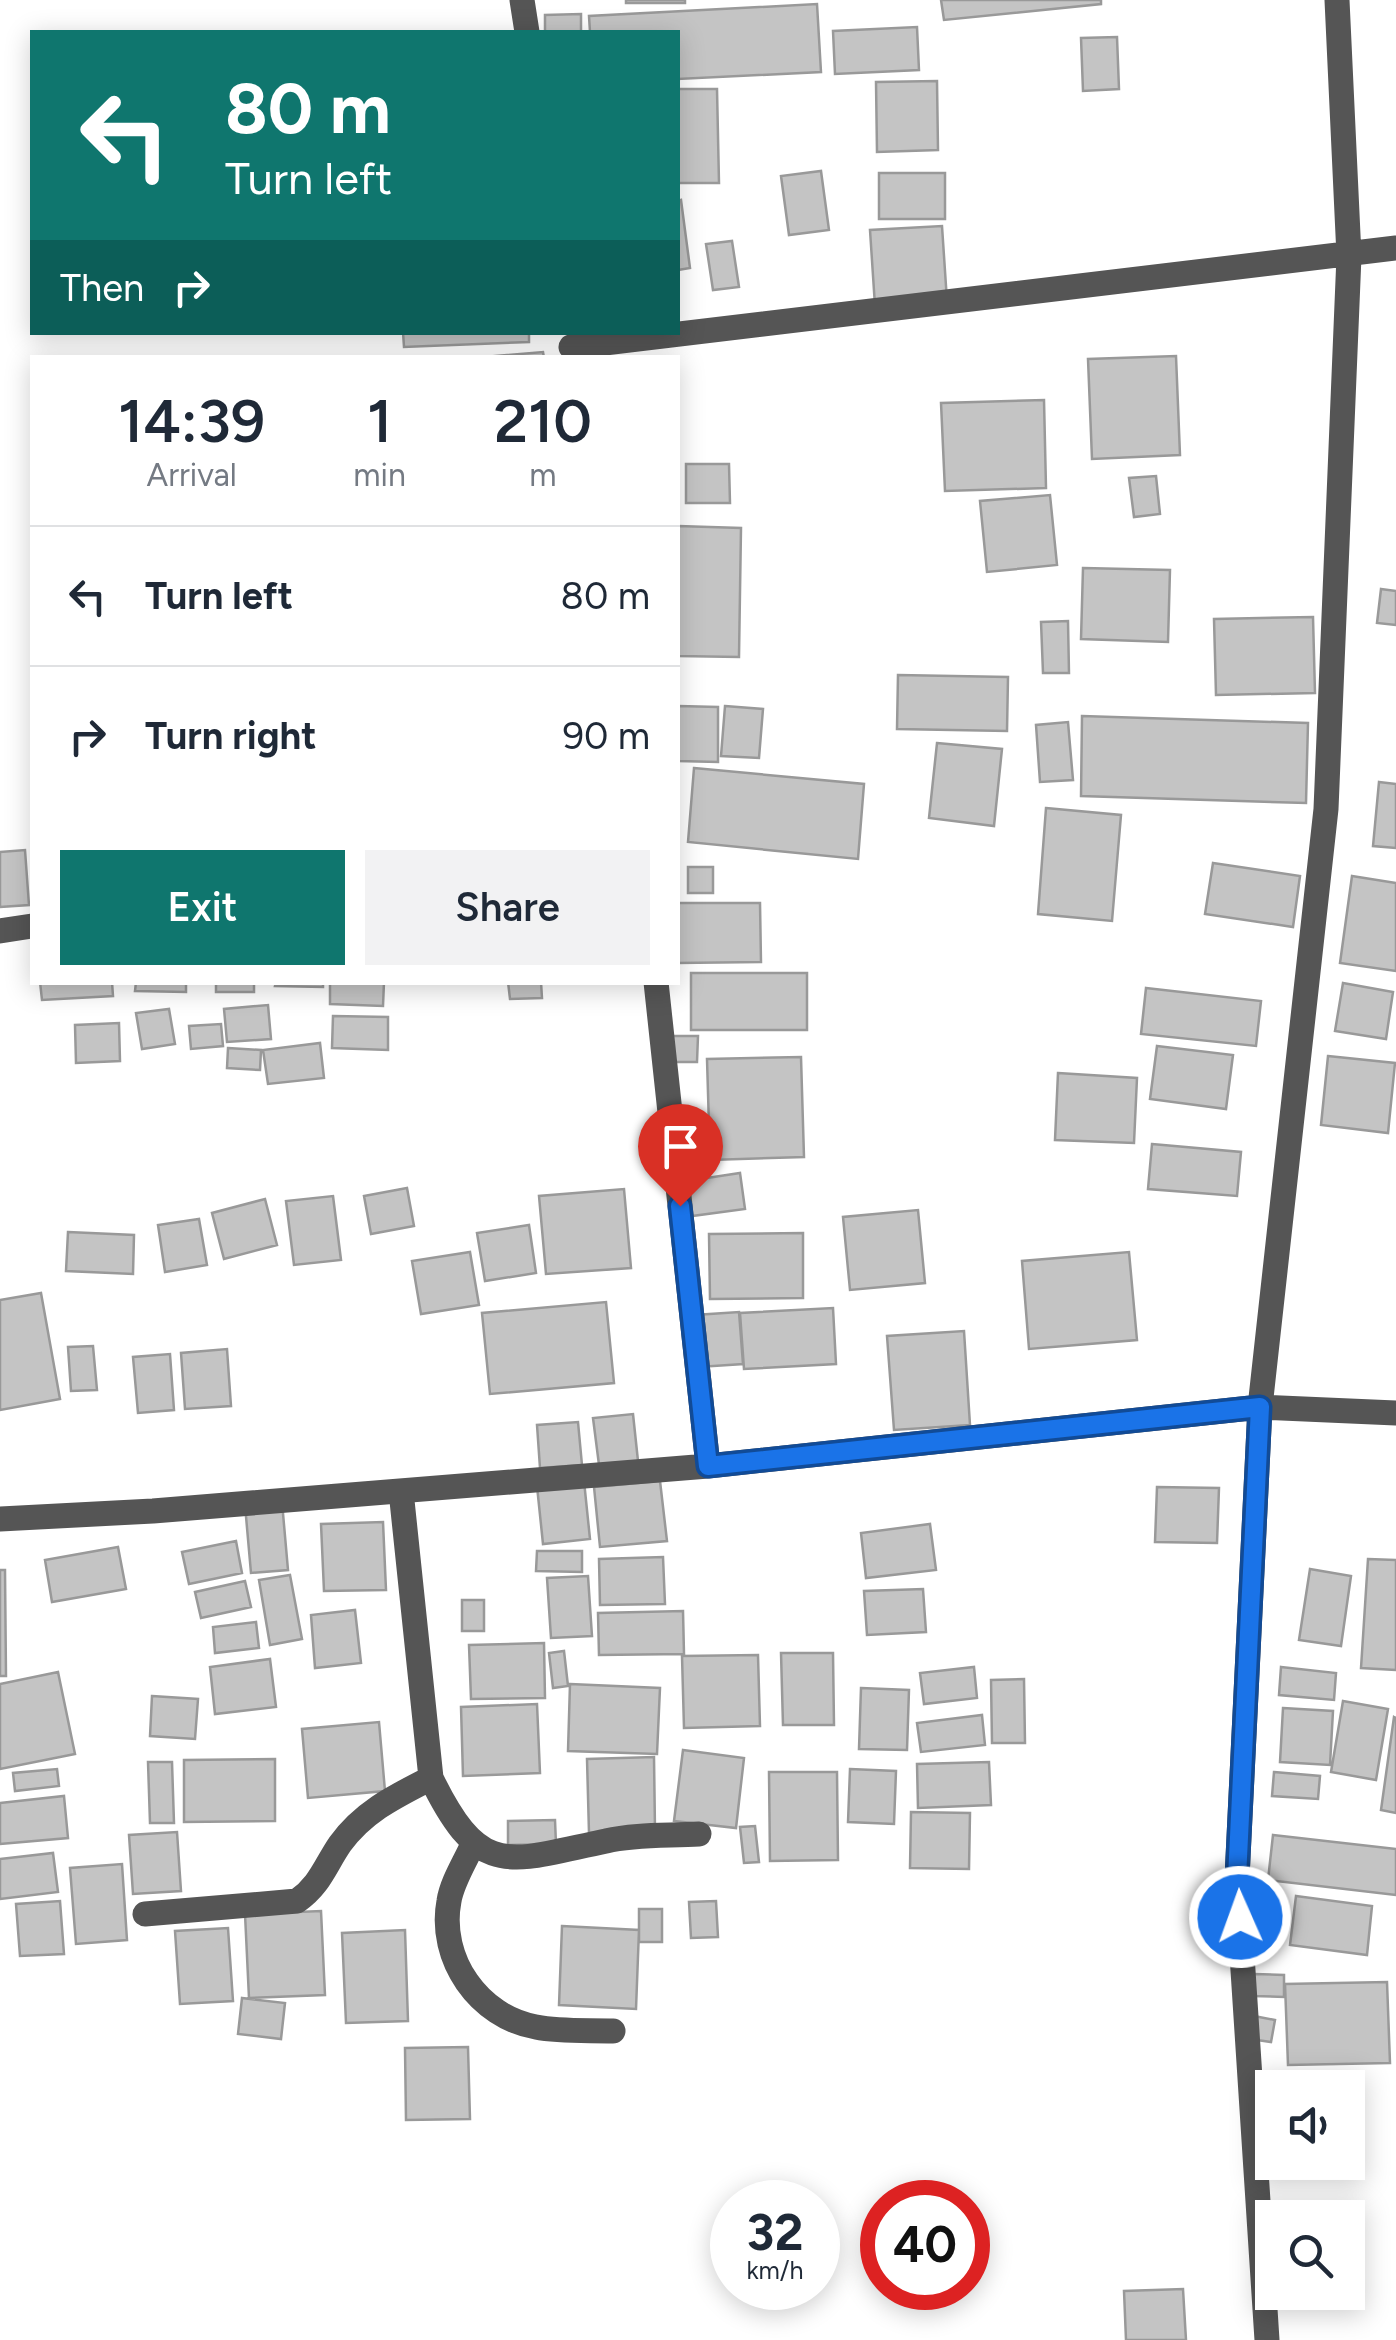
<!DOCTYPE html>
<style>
:root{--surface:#fff;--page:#f2f2f3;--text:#1f2937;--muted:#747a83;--line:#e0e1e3;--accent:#0f766e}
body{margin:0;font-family:Figtree,sans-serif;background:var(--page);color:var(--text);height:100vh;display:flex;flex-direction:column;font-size:38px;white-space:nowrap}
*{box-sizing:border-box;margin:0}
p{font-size:32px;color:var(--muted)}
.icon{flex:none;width:55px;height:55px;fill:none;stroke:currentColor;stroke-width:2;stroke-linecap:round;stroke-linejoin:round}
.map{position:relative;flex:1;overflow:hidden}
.details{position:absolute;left:30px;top:355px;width:650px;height:630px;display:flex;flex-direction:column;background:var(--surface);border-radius:0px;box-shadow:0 5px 25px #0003}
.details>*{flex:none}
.guide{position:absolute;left:30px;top:30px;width:650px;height:305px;border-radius:0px;box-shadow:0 5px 25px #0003;background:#0f766e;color:#fff;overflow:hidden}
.tools{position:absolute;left:1255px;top:2070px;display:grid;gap:20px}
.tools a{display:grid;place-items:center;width:110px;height:110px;border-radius:0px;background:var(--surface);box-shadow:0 5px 25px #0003;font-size:50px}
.speed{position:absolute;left:710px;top:2180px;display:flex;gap:20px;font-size:50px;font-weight:700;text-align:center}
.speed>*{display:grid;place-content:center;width:130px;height:130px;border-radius:50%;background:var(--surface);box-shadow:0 5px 25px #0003;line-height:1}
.speed small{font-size:25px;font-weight:400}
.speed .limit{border:15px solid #d22;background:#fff;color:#111}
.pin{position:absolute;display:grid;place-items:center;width:85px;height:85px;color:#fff;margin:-102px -42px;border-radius:50% 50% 50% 0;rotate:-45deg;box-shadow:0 0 10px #0007}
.pin .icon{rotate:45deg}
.me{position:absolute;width:110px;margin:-55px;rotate:358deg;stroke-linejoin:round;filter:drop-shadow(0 0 8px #0008)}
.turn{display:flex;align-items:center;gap:35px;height:210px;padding:0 30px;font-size:45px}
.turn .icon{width:130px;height:130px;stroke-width:2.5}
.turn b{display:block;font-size:70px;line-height:85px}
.then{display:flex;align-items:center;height:95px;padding:0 30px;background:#0003;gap:20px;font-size:38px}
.eta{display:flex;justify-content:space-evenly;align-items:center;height:170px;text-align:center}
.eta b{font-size:60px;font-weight:600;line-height:70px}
.action{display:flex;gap:20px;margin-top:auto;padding:20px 30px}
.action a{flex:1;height:115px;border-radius:0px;background:var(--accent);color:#fff;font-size:40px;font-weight:600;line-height:115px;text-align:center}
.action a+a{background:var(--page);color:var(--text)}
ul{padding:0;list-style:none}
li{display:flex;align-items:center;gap:30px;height:140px;padding:0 30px;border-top:2px solid var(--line)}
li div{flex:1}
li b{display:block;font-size:38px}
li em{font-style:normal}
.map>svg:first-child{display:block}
</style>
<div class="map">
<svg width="1396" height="2340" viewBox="0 0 1396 2340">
<rect width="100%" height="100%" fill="#fff"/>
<path fill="#c4c4c4" stroke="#999" stroke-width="2.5" d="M626 0H685V3H626Z
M941 0H1101V4L944 20Z
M817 4 821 72 678 79V32H590L589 16Z
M581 14V32H545V15Z
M917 27 919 70 835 74 833 31Z
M1117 37 1119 89 1083 91 1081 38Z
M937 81 938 150 877 152 876 82Z
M678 89H717L719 183H678Z
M821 171 829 230 789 235 781 176Z
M879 173H945V219H879Z
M681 200 690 268 678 270V201Z
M942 226 947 301 875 306 870 230Z
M732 241 739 287 713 290 706 244Z
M403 332H529V342L404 347Z
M543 352 544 358H472Z
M1176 356 1180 455 1092 459 1088 359Z
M1044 400 1046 488 945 491 941 403Z
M686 464H729L730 503H686Z
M1156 476 1160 514 1134 517 1129 478Z
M1050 495 1057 565 987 572 980 501Z
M678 526 741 528 739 657 678 656Z
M1083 568 1170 570 1168 642 1081 639Z
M1381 589 1396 591V625L1377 623Z
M1313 617 1315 693 1216 695 1214 619Z
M1068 621 1069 673H1043L1041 622Z
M898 675 1008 677 1007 731 897 729Z
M678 706 718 707V762L678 761Z
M725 706 763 709 759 758 721 756Z
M1082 716 1308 723 1306 803 1081 796Z
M1068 722 1073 780 1040 782 1036 725Z
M937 743 1002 749 994 826 929 818Z
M694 768 864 784 858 859 688 842Z
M1379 782 1396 784V848L1373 846Z
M1046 808 1121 815 1112 921 1038 914Z
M25 850 29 905 0 907V852Z
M1213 863 1300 876 1293 927 1205 914Z
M688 867H713V893H688Z
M1352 876 1396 883V971L1340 963Z
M678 903H760L761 962 678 963Z
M691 973H807V1030H691Z
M40 982H112L113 996 42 1000Z
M136 982H186V992L135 991Z
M216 982H254V992H216Z
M276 982H323V987L275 986Z
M330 982H384L383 1006 330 1004Z
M508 982H541L542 998 510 999Z
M1343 983 1393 992 1386 1039 1335 1031Z
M1146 988 1261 1001 1256 1046 1141 1034Z
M268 1005 271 1039 227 1042 224 1009Z
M169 1009 175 1044 142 1049 136 1013Z
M333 1016 388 1017V1050L332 1048Z
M119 1023 120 1061 76 1063 75 1025Z
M221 1024 223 1046 191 1049 189 1026Z
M670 1036H698L697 1062H670Z
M320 1043 324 1078 268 1084 263 1050Z
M1157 1046 1233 1055 1226 1109 1150 1099Z
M228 1048 261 1050 260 1070 227 1068Z
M1328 1056 1395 1063 1388 1133 1321 1125Z
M801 1057 804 1157 710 1160 707 1059Z
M1058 1073 1137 1078 1134 1143 1055 1140Z
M1152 1144 1241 1152 1237 1196 1148 1189Z
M740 1173 745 1209 692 1216 687 1181Z
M407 1188 414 1226 371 1234 364 1196Z
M624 1189 631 1268 546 1274 539 1196Z
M333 1196 341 1260 294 1265 286 1201Z
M265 1199 277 1245 224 1259 212 1213Z
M918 1210 925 1283 850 1290 843 1217Z
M199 1219 207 1265 165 1272 158 1225Z
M529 1225 536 1273 485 1281 477 1233Z
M68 1232 134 1235 133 1274 66 1271Z
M803 1233V1298L710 1299 709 1234Z
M470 1252 479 1305 421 1314 412 1261Z
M1129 1252 1137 1340 1029 1349 1022 1261Z
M41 1293 60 1399 0 1410V1300Z
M606 1302 614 1383 490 1394 482 1313Z
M833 1308 836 1364 744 1369 740 1313Z
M739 1312 743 1364 699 1367 695 1315Z
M964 1331 970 1425 894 1430 887 1336Z
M93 1346 97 1390 71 1391 68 1347Z
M227 1349 231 1406 185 1409 181 1353Z
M170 1354 174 1410 138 1413 133 1357Z
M633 1414 638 1461 599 1465 593 1418Z
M578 1422 582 1465 540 1468 537 1425Z
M584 1481 590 1539 543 1544 537 1486Z
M660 1481 667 1541 600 1547 594 1487Z
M1157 1487 1219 1488 1217 1543 1155 1542Z
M282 1502 288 1570 251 1573 245 1505Z
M383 1522 386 1590 324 1591 321 1524Z
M930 1524 936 1570 866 1578 861 1533Z
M236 1541 242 1573 189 1584 182 1552Z
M118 1547 126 1589 52 1602 45 1560Z
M537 1551H582V1572L536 1571Z
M663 1557 665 1604 600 1605 599 1559Z
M1368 1559 1396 1560V1670L1361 1668Z
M1310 1569 1351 1576 1341 1646 1299 1640Z
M0 1570H5L6 1676H0Z
M290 1575 302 1639 270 1645 259 1580Z
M588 1576 592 1636 551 1638 547 1578Z
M245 1581 251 1607 201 1618 195 1592Z
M923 1589 926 1632 867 1635 864 1591Z
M462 1600H484V1631H462Z
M355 1610 361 1663 315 1668 311 1615Z
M683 1611 684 1654 599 1655 598 1613Z
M256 1622 259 1648 215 1653 213 1627Z
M544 1643 545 1698 471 1699 469 1645Z
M564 1651 568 1686 553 1688 549 1653Z
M781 1653H833L834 1725H783Z
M758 1655 760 1726 684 1728 682 1656Z
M270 1659 276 1707 215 1714 210 1667Z
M974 1667 977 1698 924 1704 920 1673Z
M1281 1667 1336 1673 1334 1700 1279 1695Z
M58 1672 75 1754 0 1769V1684Z
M1024 1679 1025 1743H992L991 1680Z
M570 1684 660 1688 657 1754 568 1751Z
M861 1688 909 1690 907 1750 859 1749Z
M152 1696 198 1699 195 1739 150 1736Z
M1343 1701 1388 1709 1376 1780 1331 1772Z
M537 1704 540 1773 463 1776 461 1707Z
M1283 1708 1333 1711 1330 1765 1280 1762Z
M982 1715 985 1745 921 1752 917 1723Z
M1394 1717 1396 1718V1813L1381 1810Z
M379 1722 385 1791 308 1798 302 1729Z
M683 1750 744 1758 736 1828 674 1821Z
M654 1757 655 1831 589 1833 587 1759Z
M275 1759V1821L184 1822V1760Z
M148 1762H172L174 1823H150Z
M989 1762 991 1805 918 1808 917 1764Z
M57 1769 59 1786 15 1791 13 1773Z
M850 1769 896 1771 894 1824 848 1822Z
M769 1772H837L838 1860 770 1861Z
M1274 1772 1320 1776 1318 1799 1272 1796Z
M64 1796 68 1838 0 1844V1803Z
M911 1812 970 1813 969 1869 910 1868Z
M555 1820 556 1844 508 1845V1821Z
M755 1826 759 1862 744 1863 740 1827Z
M177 1832 181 1891 133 1894 129 1835Z
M1273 1835 1396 1849V1895L1268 1880Z
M53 1853 58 1892 0 1899V1859Z
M122 1864 127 1940 76 1944 70 1868Z
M1296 1896 1372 1906 1367 1955 1290 1945Z
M60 1901 64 1954 20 1956 16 1904Z
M716 1901 718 1937 691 1938 689 1902Z
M639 1909H662V1942H639Z
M321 1911 325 1995 249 1998 245 1914Z
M562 1926 639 1930 636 2009 559 2005Z
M228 1928 233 2001 180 2004 175 1931Z
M405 1930 408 2021 346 2023 342 1933Z
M1254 1974 1284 1975V1997L1253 1996Z
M1387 1982 1390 2063 1288 2065 1285 1984Z
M242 1998 285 2003 281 2039 238 2034Z
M1254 2016 1275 2020 1271 2042 1250 2039Z
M468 2047 470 2119 406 2120 405 2048Z
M1183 2289 1186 2340H1126L1124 2291Z"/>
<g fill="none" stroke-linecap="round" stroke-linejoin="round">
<path stroke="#555" stroke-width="25" d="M522 0 527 32
M571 347 1396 248
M0 931 32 926
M656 982 708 1466
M401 1491 431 1778C481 1881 509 1861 606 1841 636 1834 669 1836 699 1834
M0 1519 153 1511 708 1466 1260 1407 1396 1413
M473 1844C465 1862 452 1882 449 1901 438 1959 479 2017 536 2027 561 2032 588 2030 613 2031
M145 1914 297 1901C320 1885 325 1866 340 1844 364 1811 396 1796 431 1778
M1267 2340 1237 1878 1260 1407 1326 809 1349 256 1337 0"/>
</g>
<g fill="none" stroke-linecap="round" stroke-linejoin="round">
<defs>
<path id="route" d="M680 1206 708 1466 1260 1407 1237 1878 1240 1917"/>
</defs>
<use href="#route" stroke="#114b97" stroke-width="25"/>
<use href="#route" stroke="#1a73e8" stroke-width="18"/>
</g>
</svg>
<div class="tools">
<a><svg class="icon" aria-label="sound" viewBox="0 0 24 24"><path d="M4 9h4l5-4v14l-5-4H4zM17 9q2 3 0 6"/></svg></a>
<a><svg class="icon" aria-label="search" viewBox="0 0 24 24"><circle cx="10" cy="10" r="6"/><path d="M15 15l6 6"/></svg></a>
</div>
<div class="speed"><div>32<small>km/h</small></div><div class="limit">40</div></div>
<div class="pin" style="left:680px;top:1206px;background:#d93025"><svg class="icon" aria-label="arrive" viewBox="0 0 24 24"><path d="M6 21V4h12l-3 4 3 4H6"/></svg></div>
<svg class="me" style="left:1240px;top:1917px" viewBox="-20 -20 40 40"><circle r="17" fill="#1a73e8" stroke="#fff" stroke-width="3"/><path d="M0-11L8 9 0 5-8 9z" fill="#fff"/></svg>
<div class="guide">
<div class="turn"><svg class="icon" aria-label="left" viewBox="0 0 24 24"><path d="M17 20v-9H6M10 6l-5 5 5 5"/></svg><div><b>80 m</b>Turn left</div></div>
<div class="then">Then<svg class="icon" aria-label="right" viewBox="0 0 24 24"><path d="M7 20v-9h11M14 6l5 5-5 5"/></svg></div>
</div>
<section class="details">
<div class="eta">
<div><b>14:39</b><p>Arrival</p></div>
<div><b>1</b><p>min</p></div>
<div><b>210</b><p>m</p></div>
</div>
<ul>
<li><svg class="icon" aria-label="left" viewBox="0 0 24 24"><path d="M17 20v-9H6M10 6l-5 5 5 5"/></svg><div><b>Turn left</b></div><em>80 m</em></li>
<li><svg class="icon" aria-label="right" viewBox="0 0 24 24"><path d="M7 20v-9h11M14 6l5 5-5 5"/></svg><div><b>Turn right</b></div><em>90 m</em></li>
</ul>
<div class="action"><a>Exit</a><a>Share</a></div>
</section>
</div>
